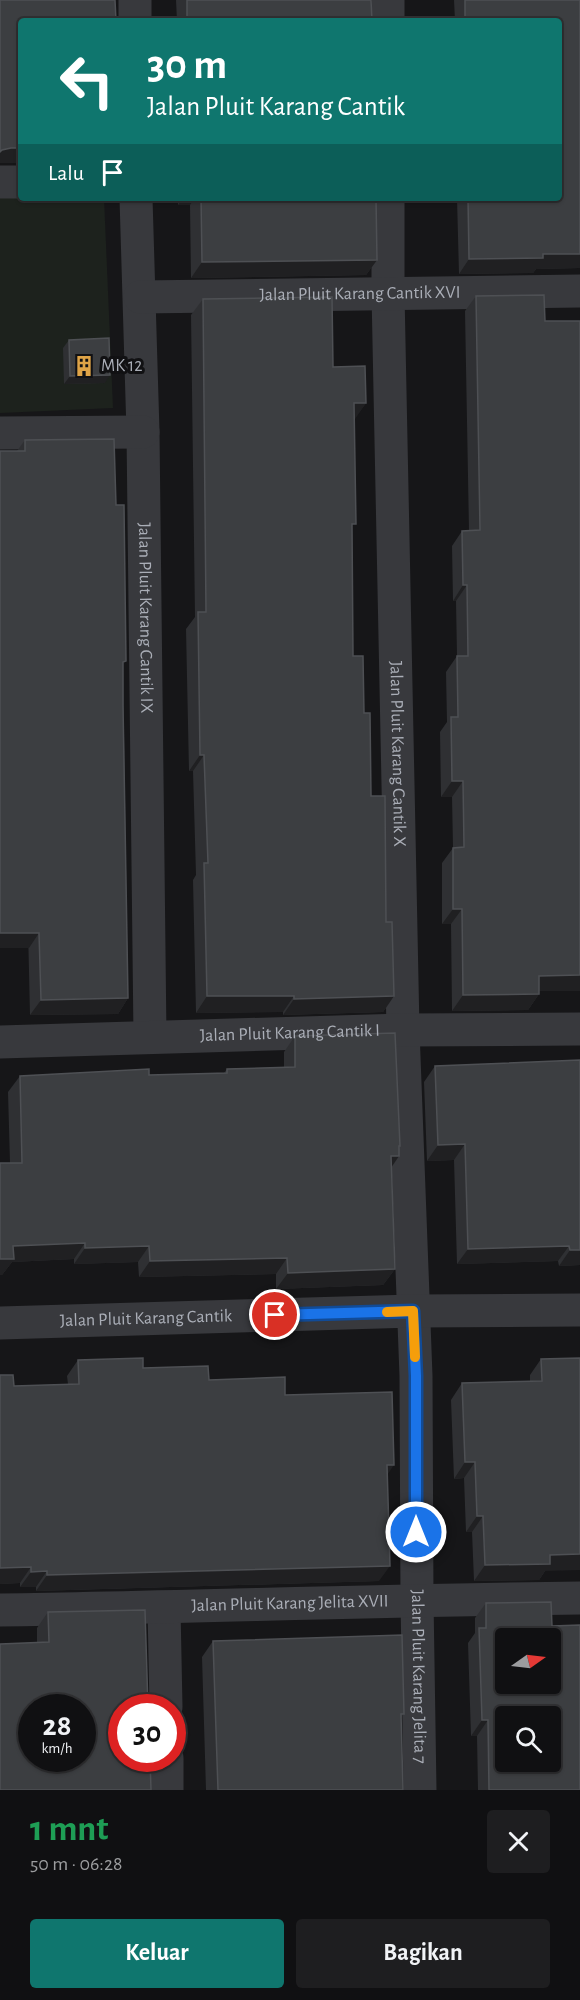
<!DOCTYPE html>
<html lang="id">
<meta charset="utf-8">
<style>
:root{--surface:#101012;--page:#1e1e20;--text:#f1f3f6;--muted:#9c9d9f;--line:#303032;--accent:#0f766e}
body{margin:0;font-family:"Alegreya Sans",sans-serif;background:var(--page);color:var(--text);height:100vh;display:flex;flex-direction:column;font-size:22px;white-space:nowrap}
*{box-sizing:border-box;margin:0}
p{font-size:20px;color:var(--muted)}
.icon{flex:none;width:33px;height:33px;fill:none;stroke:currentColor;stroke-width:2;stroke-linecap:round;stroke-linejoin:round}
.map{position:relative;height:1790px;overflow:hidden}
.side{display:flex;flex-direction:column;background:var(--surface);flex:1}
.side>*{flex:none}
.banner{position:absolute;left:18px;top:18px;width:544px;height:183px;border-radius:6px;box-shadow:0 2px 4px #0004,0 0 0 2px var(--line);background:#0f766e;color:#fff;overflow:hidden}
.needle{width:39px;rotate:76deg}
.fabs{position:absolute;left:495px;top:1628px;display:grid;gap:12px}
.fabs a{display:grid;place-items:center;width:66px;height:66px;border-radius:6px;background:var(--surface);box-shadow:0 2px 4px #0004,0 0 0 2px var(--line);font-size:30px}
.speed{position:absolute;left:18px;top:1694px;display:flex;gap:12px;font-size:30px;font-weight:700;text-align:center}
.speed>*{display:grid;place-content:center;width:78px;height:78px;border-radius:50%;background:var(--surface);box-shadow:0 2px 4px #0004,0 0 0 2px var(--line);line-height:1}
.speed small{font-size:15px;font-weight:400}
.speed .limit{border:9px solid #d22;background:#fff;color:#111}
.pin{position:absolute;display:grid;place-items:center;width:51px;height:51px;color:#fff;margin:-26px;border:3px solid #fff;border-radius:50%;box-shadow:0 2px 6px #0007}
.me{position:absolute;width:66px;margin:-33px;rotate:0deg;stroke-linejoin:round;filter:drop-shadow(0 0 4px #0008)}
.turn{display:flex;align-items:center;gap:21px;height:126px;padding:0 30px;font-size:27px}
.turn .icon{width:78px;height:78px;stroke-width:2.5}
.turn b{display:block;font-size:42px;line-height:51px}
.then{display:flex;align-items:center;height:57px;padding:0 30px;background:#0003;gap:12px;font-size:22px}
.round{display:grid;place-items:center;flex:none;width:63px;height:63px;border-radius:6px;background:var(--page)}
.overview{display:flex;align-items:center;justify-content:space-between;height:102px;padding:0 30px}
h1{font-size:36px;font-weight:600;line-height:45px;color:#1e9e55}
.cta{display:flex;gap:12px;margin-top:auto;padding:12px 30px}
.cta a{flex:1;height:69px;border-radius:6px;background:var(--accent);color:#fff;font-size:24px;font-weight:600;line-height:69px;text-align:center}
.cta a+a{background:var(--page);color:var(--text)}
.map>svg:first-child{display:block}
</style>
<div class="map">
<svg width="580" height="1790" viewBox="0 0 580 1790">
<rect width="100%" height="100%" fill="#161618"/>
<path fill="#1d221d" d="M0 191 21 198H104L113 408 0 413Z"/>
<g fill="none" stroke-linecap="round" stroke-linejoin="round">
<g stroke="#38393d" stroke-width="33">
<path d="M135 21V0"/>
<path d="M388 21V0"/>
<path d="M0 182H21"/>
<path id="s1" d="M136 198 143 432 150 1037"/>
<path id="s2" d="M388 198V293L403 1030 416 1376 417 1599 420 1790"/>
<path id="s3" d="M140 297 580 291"/>
<path d="M0 433 143 432"/>
<path id="s4" d="M0 1042 403 1030 580 1029"/>
<path id="s5" d="M0 1323 413 1311 580 1310"/>
<path d="M164 1608 166 1707"/>
<path id="s6" d="M0 1610C193 1607 387 1600 580 1598"/>
<path d="M167 1758V1790"/>
</g>
</g>
<path fill="#2f3033" d="M176 0H371V21H177Z
M454 0H580V268L536 269 533 273 459 274 457 198H560V21H455Z
M178 198H376L377 260 366 275 191 278 190 205H178Z
M476 296 539 991V994L528 1010 452 1011 451 924H442V863L453 848 452 797H441L440 732 447 722 446 672 457 656 456 601H453L452 546 462 531H469L465 311Z
M203 299 333 367 366 403 354 419 352 529 353 656 364 713 371 796 386 922 394 996 383 1012 283 1015V1012L196 1013 193 880 196 875 193 771H189L186 629 195 617 191 315Z
M69 340 105 383 64 384 63 348Z
M25 440 116 505 123 666 128 998 118 1014 30 1015 17 451Z
M295 1036 400 1146 399 1149V1156L391 1168 395 1269 383 1285 276 1289V1274L139 1277 138 1262 74 1264V1259L12 1262 2 1275 10 1163 8 1092 20 1076 149 1075 224 1073 227 1069 284 1067V1052Z
M580 1060V1265L559 1266 558 1261 457 1264 454 1160 427 1161 424 1082 435 1066Z
M541 1359 545 1571 539 1580 474 1581 472 1532H466L464 1478 454 1479 451 1400 462 1383 530 1381V1375Z
M78 1360 143 1368 285 1395 388 1475 379 1581 36 1591V1587H20V1583L0 1584V1375L14 1386 68 1384 67 1376Z
M486 1603 552 1626 580 1790H478L477 1736H471L468 1643 475 1633V1618Z
M48 1612 148 1707 37 1643V1628Z
M213 1641 404 1714 401 1718 403 1790H206L202 1657Z"/>
<path fill="#202022" d="M11 148H21V163H0V152L2 150Z
M183 198H195L190 205H178Z
M543 254H580V268L536 269 533 273 459 274 469 259Z
M377 260 366 275 191 278 202 262Z
M110 375 105 383 64 384 70 376Z
M354 403H366L355 419H342Z
M463 585H467L456 601H453Z
M200 755H204L193 771H189Z
M452 781H463L452 797H441Z
M453 909H462L451 924H442Z
M0 933H39L29 948H0Z
M580 975V991H528L539 976Z
M539 994 528 1010 452 1011 463 995Z
M207 996H294L283 1012 196 1013Z
M394 996 383 1012 283 1015 294 999Z
M128 998 118 1014 30 1015 41 1000Z
M465 1144 454 1160 427 1161 438 1145Z
M399 1146H400L393 1156H399L388 1172 391 1156Z
M85 1243 74 1259 12 1262 2 1275H0V1259L13 1246Z
M149 1246 138 1262 74 1264 85 1248Z
M569 1246 558 1261 457 1264 468 1249Z
M570 1250H580V1265L559 1266Z
M287 1258 276 1274 139 1277 150 1261Z
M395 1269 383 1285 276 1289 288 1273Z
M465 1462H475L464 1478 454 1479Z
M387 1465H394L383 1481Z
M477 1516H483L472 1532H466Z
M580 1554V1570L545 1571 539 1580 474 1581 485 1565 550 1555Z
M390 1566 379 1581 36 1591 47 1575Z
M31 1567 20 1583 0 1584V1568Z
M47 1571 36 1587H20L31 1572Z
M482 1720H488L477 1736H471Z"/>
<path fill="#3c3e41" stroke="#4e5054" stroke-width="1.5" fill-rule="evenodd" d="M0 0H115L116 21H21V148H11L2 150 0 152Z
M187 0H371L372 21H187Z
M465 0H580V254H543V258L469 259 468 198H560V21H465Z
M201 198H376L377 260 202 262Z
M544 295 545 321H580V975L539 976V994L463 995 462 909H453V848L464 847 463 781H452L451 717H458L457 656H468L467 585H463L462 531 480 530 476 296Z
M332 297 333 367 365 366 366 403H354L356 524H352L353 656H363L364 713H370L371 796H385L386 922H392L394 996 294 999V996H207L204 863H208L204 755H200L198 612H206L203 299Z
M109 338 110 375 70 376 69 340Z
M114 439 116 505H124L126 661 123 662V705L128 998 41 1000 39 933H0V451H25V440Z
M395 1033 400 1146H399V1156H391L395 1269 288 1273 287 1258 150 1261 149 1246 85 1248V1243L13 1246 14 1259H0V1163H22L20 1076 149 1069V1075L227 1073V1069L295 1067V1036Z
M580 1060V1250H570L569 1246 468 1249 465 1144 438 1145 435 1066Z
M143 1358V1368L208 1366 209 1380 285 1377V1395L392 1392 394 1465H387L390 1566 47 1575V1571L31 1572V1567L0 1568V1375H13L14 1386 79 1384 78 1360Z
M580 1358V1554L550 1555V1564L485 1565 483 1516H477L475 1462H465L462 1383 542 1381 541 1359Z
M551 1602 552 1626 580 1625V1790H489L488 1720H482L479 1628H486V1603ZM506 1638H550V1683H506ZM506 1716H550V1761H506Z
M145 1610 148 1707H122V1758H150L151 1790H0V1644L49 1642 48 1612ZM32 1707H82V1758H32Z
M402 1635 404 1714H401L403 1790H218L213 1641Z"/>
<g fill="none" stroke-linecap="round" stroke-linejoin="round">
<defs>
<path id="route" d="M275 1315 413 1311 416 1376V1532"/>
</defs>
<use href="#route" stroke="#114b97" stroke-width="15"/>
<use href="#route" stroke="#1a73e8" stroke-width="10"/>
<path stroke="#f59e0b" stroke-width="10" d="M387 1312 413 1311 415 1357"/>
</g>
<defs>
<symbol id="building-bare" viewBox="-9 -9 18 18"><path d="M-4-6H4V6H1V3H-1V6H-4ZM-2.5-4.3h1.7v1.8h-1.7ZM.8-4.3h1.7v1.8H.8ZM-2.5-1h1.7V.8h-1.7ZM.8-1h1.7V.8H.8Z" fill="#dfa447" stroke="#111113" stroke-width="2.5" paint-order="stroke"/></symbol>
</defs>
<g fill-rule="evenodd">
<use href="#building-bare" x="69" y="351" width="30" height="30"/>
</g>
<g text-anchor="middle" dominant-baseline="central" stroke-width="6" stroke-linejoin="round" paint-order="stroke">
<g font-size="18" fill="#aaaeb7" stroke="#111113">
<text stroke="none"><textPath href="#s3" startOffset="220">Jalan Pluit Karang Cantik XVI</textPath></text>
<text stroke="none"><textPath href="#s1" startOffset="420">Jalan Pluit Karang Cantik IX</textPath></text>
<text stroke="none"><textPath href="#s2" startOffset="556">Jalan Pluit Karang Cantik X</textPath></text>
<text stroke="none"><textPath href="#s4" startOffset="290">Jalan Pluit Karang Cantik I</textPath></text>
<text stroke="none"><textPath href="#s5" startOffset="146">Jalan Pluit Karang Cantik</textPath></text>
<text stroke="none"><textPath href="#s6" startOffset="290">Jalan Pluit Karang Jelita XVII</textPath></text>
<text stroke="none"><textPath href="#s2" startOffset="1479">Jalan Pluit Karang Jelita 7</textPath></text>
</g>
<g font-size="18" fill="#aaaeb7" stroke="#111113" text-anchor="start">
<text x="101" y="366">MK 12</text>
</g>
</g>
</svg>
<div class="fabs">
<a><svg class="needle" viewBox="-14 -14 28 28"><path d="M0-13l5 13h-10z" fill="#e53935"/><path d="M0 13l5-13h-10z" fill="#9c9d9f"/></svg></a>
<a><svg class="icon" aria-label="search" viewBox="0 0 24 24"><circle cx="10" cy="10" r="6"/><path d="M15 15l6 6"/></svg></a>
</div>
<div class="speed"><div>28<small>km/h</small></div><div class="limit">30</div></div>
<div class="pin" style="left:275px;top:1315px;background:#d93025"><svg class="icon" aria-label="arrive" viewBox="0 0 24 24"><path d="M6 21V4h12l-3 4 3 4H6"/></svg></div>
<svg class="me" style="left:416px;top:1532px" viewBox="-20 -20 40 40"><circle r="17" fill="#1a73e8" stroke="#fff" stroke-width="3"/><path d="M0-11L8 9 0 5-8 9z" fill="#fff"/></svg>
<div class="banner">
<div class="turn"><svg class="icon" aria-label="left" viewBox="0 0 24 24"><path d="M17 20v-9H6M10 6l-5 5 5 5"/></svg><div><b>30 m</b>Jalan Pluit Karang Cantik</div></div>
<div class="then">Lalu<svg class="icon" aria-label="arrive" viewBox="0 0 24 24"><path d="M6 21V4h12l-3 4 3 4H6"/></svg></div>
</div>
</div>
<section class="side">
<div class="overview"><div><h1>1 mnt</h1><p>50 m · 06:28</p></div><a class="round"><svg class="icon" aria-label="close" viewBox="0 0 24 24"><path d="M6 6l12 12M18 6L6 18"/></svg></a></div>
<div class="cta"><a>Keluar</a><a>Bagikan</a></div>
</section>
